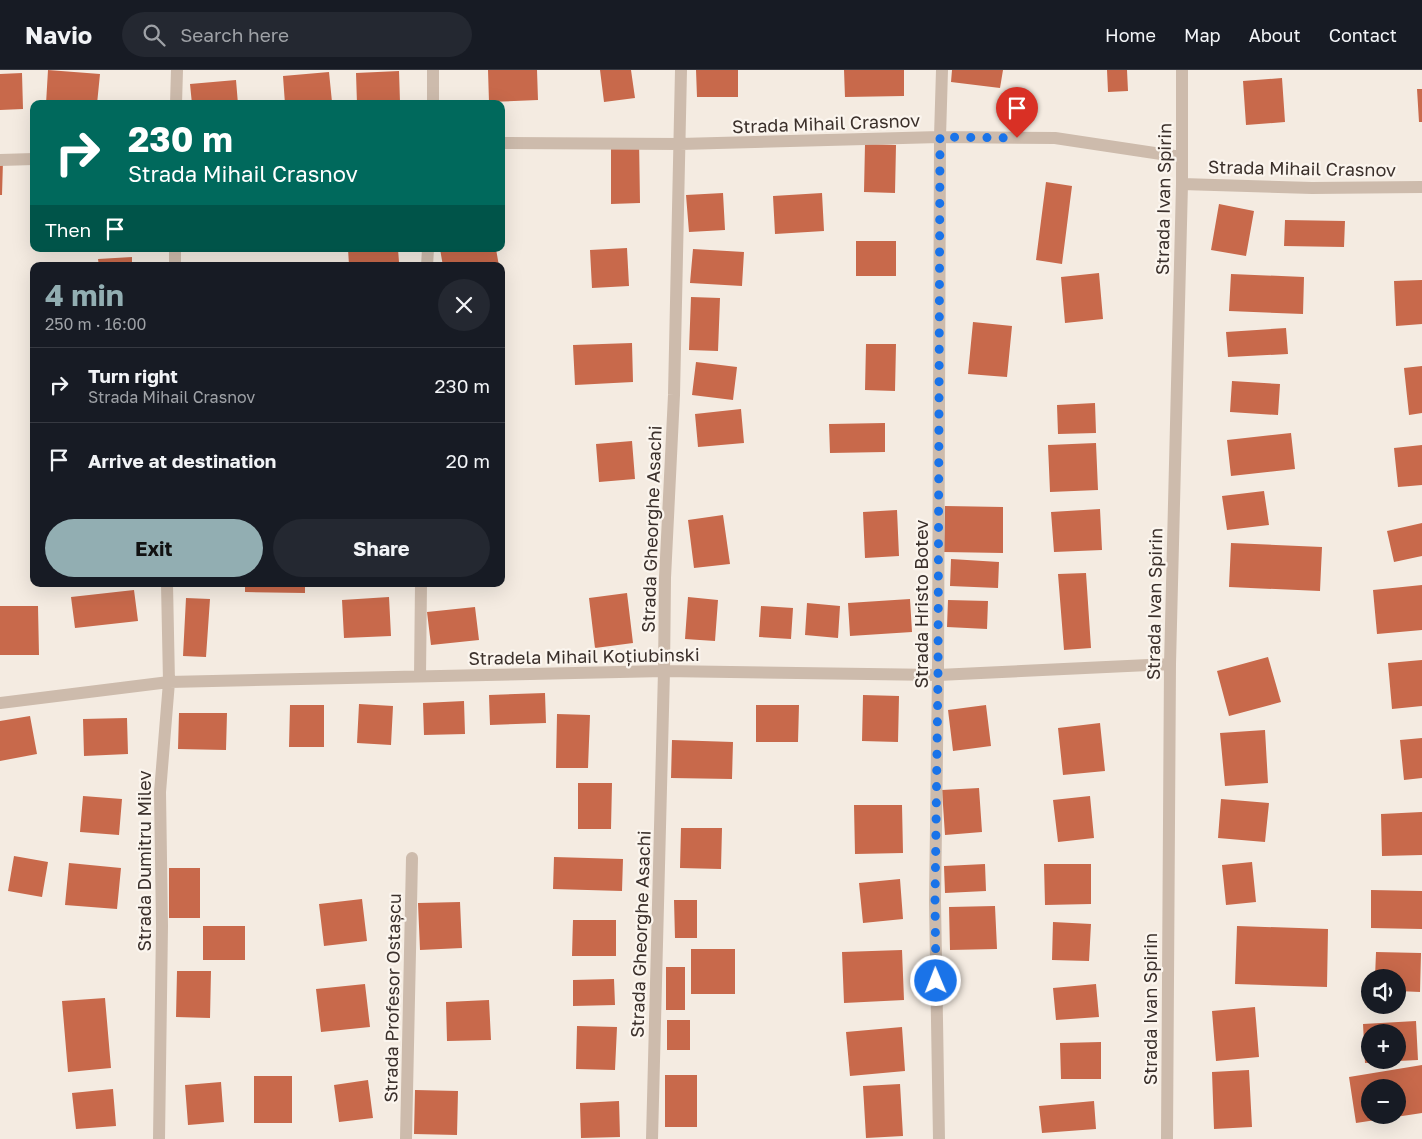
<!DOCTYPE html>
<meta charset="utf-8">
<style>
:root{--surface:#171b24;--page:#242831;--text:#f1f3f6;--muted:#9ea1a6;--line:#363941;--accent:#92aeb2}
body{margin:0;font-family:"Golos Text",sans-serif;background:var(--page);color:var(--text);height:100vh;display:flex;flex-direction:column;font-size:19px;white-space:nowrap}
*{box-sizing:border-box;margin:0}
p{font-size:16px;color:var(--muted)}
.icon{flex:none;width:28px;height:28px;fill:none;stroke:currentColor;stroke-width:2;stroke-linecap:round;stroke-linejoin:round}
.map{position:relative;flex:1;overflow:hidden}
.side{position:absolute;left:30px;top:192px;width:475px;height:325px;display:flex;flex-direction:column;background:var(--surface);border-radius:10px;box-shadow:0 5px 20px #0002}
.side>*{flex:none}
.banner{position:absolute;left:30px;top:30px;width:475px;height:152px;border-radius:10px;box-shadow:0 5px 20px #0002;background:#00695c;color:#fff;overflow:hidden}
.tools{position:absolute;left:1361px;top:899px;display:grid;gap:10px}
.tools a{display:grid;place-items:center;width:45px;height:45px;border-radius:50%;background:var(--surface);box-shadow:0 5px 20px #0002;font-size:25px}
.pin{position:absolute;display:grid;place-items:center;width:42px;height:42px;color:#fff;margin:-51px -21px;border-radius:50% 50% 50% 0;rotate:-45deg;box-shadow:0 0 5px #0007}
.pin .icon{rotate:45deg}
.me{position:absolute;width:55px;margin:-28px;rotate:359deg;stroke-linejoin:round;filter:drop-shadow(0 0 4px #0008)}
.turn{display:flex;align-items:center;gap:18px;height:105px;padding:0 15px;font-size:22px}
.turn .icon{width:65px;height:65px;stroke-width:2.5}
.turn b{display:block;font-size:35px;line-height:42px}
.then{display:flex;align-items:center;height:48px;padding:0 15px;background:#0003;gap:10px;font-size:19px}
.round{display:grid;place-items:center;flex:none;width:52px;height:52px;border-radius:26px;background:var(--page)}
.head{display:flex;align-items:center;justify-content:space-between;height:85px;padding:0 15px}
h1{font-size:30px;font-weight:700;line-height:38px;color:var(--accent)}
.action{display:flex;gap:10px;margin-top:auto;padding:10px 15px}
.action a{flex:1;height:58px;border-radius:30px;background:var(--accent);color:#111;font-size:20px;font-weight:700;line-height:58px;text-align:center}
.action a+a{background:var(--page);color:var(--text)}
ul{padding:0;list-style:none}
li{display:flex;align-items:center;gap:15px;height:75px;padding:0 15px;border-top:1px solid var(--line)}
li div{flex:1}
li b{display:block;font-size:19px}
li em{font-style:normal}
header{display:flex;align-items:center;gap:30px;box-sizing:border-box;height:70px;padding:0 25px;background:var(--surface);border-bottom:1px solid var(--line)}
header strong{font-size:24px}
nav{display:flex;gap:28px;margin-inline-start:auto;font-size:18px}
.search{width:350px;height:45px;background:var(--page);display:flex;align-items:center;gap:12px;box-sizing:border-box;padding:0 18px;border-radius:28px;color:var(--muted);font-size:19px}
.map>svg:first-child{display:block}
</style>
<header>
<strong>Navio</strong>
<div class="search"><svg class="icon" aria-label="search" viewBox="0 0 24 24"><circle cx="10" cy="10" r="6"/><path d="M15 15l6 6"/></svg>Search here</div>
<nav><a>Home</a><a>Map</a><a>About</a><a>Contact</a></nav>
</header>
<div class="map">
<svg width="1422" height="1069" viewBox="0 0 1422 1069">
<rect width="100%" height="100%" fill="#f4ebe1"/>
<path fill="#c8694b" fill-rule="evenodd" d="M48 0 100 4 97 34H46Z
M488 0H537L538 30 489 32Z
M600 0H631L635 28 604 32Z
M696 0H738V27H697Z
M844 0H904V26L845 27Z
M952 0H1003L1000 18 951 12Z
M1107 0H1127L1128 21 1108 22Z
M399 1 400 32 357 34 356 3Z
M329 2 332 32 285 34 283 6Z
M22 3 23 39 0 40V4Z
M1282 8 1285 52 1246 55 1243 11Z
M236 10 238 34H192L190 14Z
M1417 19H1422V52H1419Z
M611 69H639L640 133 611 134Z
M865 74 896 75 895 123 864 122Z
M0 91H3L2 125H0Z
M1046 112 1072 116 1062 194 1036 190Z
M723 123 725 160 689 162 686 125Z
M822 123 824 161 775 164 773 126Z
M1219 134 1254 141 1246 186 1211 180Z
M1285 150 1345 151 1344 177 1284 176Z
M856 171H896V206H856Z
M627 178 629 216 592 218 590 180Z
M348 179H398L399 192 349 195Z
M440 179H496L499 196H443Z
M693 179 744 182 742 216 690 213Z
M132 187V196H99L98 189Z
M1099 203 1103 249 1065 253 1061 207Z
M1231 204 1304 207 1303 244 1229 241Z
M1422 210V254L1396 256 1394 211Z
M691 227 720 228 718 281 689 280Z
M973 252 1012 256 1007 307 968 304Z
M1286 258 1288 284 1228 287 1226 262Z
M632 273 633 312 575 315 573 275Z
M866 274H896L895 321 865 320Z
M696 292 737 297 733 330 692 325Z
M1422 296V343L1409 345 1404 298Z
M1232 311 1280 314 1278 345 1230 342Z
M1095 333 1096 363 1058 364 1057 335Z
M741 339 744 373 698 377 695 344Z
M885 353V382L830 383 829 354Z
M1291 363 1295 399 1231 406 1227 370Z
M632 371 635 409 599 412 596 374Z
M1096 373 1098 420 1050 422 1048 375Z
M1422 375V415L1398 417 1394 378Z
M1264 421 1269 455 1227 460 1222 426Z
M945 436 1003 437V483L944 482Z
M1100 439 1102 480 1054 482 1051 442Z
M897 440 899 486 865 488 863 442Z
M723 445 730 494 694 498 688 450Z
M1422 453V486L1394 492 1387 461Z
M1231 473 1322 477 1320 521 1229 517Z
M951 489 999 492 998 518 950 516Z
M1086 503 1091 578 1064 580 1058 504Z
M245 514H305V523L245 522Z
M1422 515V560L1377 564 1373 520Z
M134 520 138 551 75 558 71 527Z
M627 523 633 573 595 578 589 528Z
M389 527 391 566 344 568 342 530Z
M688 527 718 530 715 571 685 569Z
M186 528 210 529 206 587 183 586Z
M910 529 912 562 850 566 848 533Z
M948 530 988 531 987 559 947 557Z
M807 533 840 536 838 568 805 565Z
M0 536H38L39 585H0Z
M761 536 793 538 791 569 759 567Z
M475 537 479 570 431 575 427 542Z
M1268 587 1281 632 1229 646 1217 601Z
M1422 590V636L1392 639 1388 593Z
M545 623 546 653 490 655 489 625Z
M863 625 899 626 898 672 862 671Z
M464 631 465 664 424 665 423 633Z
M359 634 393 636 391 675 357 673Z
M290 635H324V677H289Z
M756 635H799L798 672H756Z
M986 635 991 676 953 681 948 640Z
M179 643H227L226 680 178 679Z
M557 644 590 645 588 698H556Z
M30 646 37 684 0 691V651Z
M127 648 128 684 84 686 83 649Z
M1100 653 1105 701 1063 705 1058 658Z
M1265 660 1268 713 1225 716 1220 663Z
M1422 668V708L1404 710 1400 670Z
M672 670 733 672 732 709 671 708Z
M578 713H612L611 759H578Z
M979 718 982 762 945 765 942 720Z
M83 726 122 729 119 765 80 762Z
M1090 726 1094 768 1058 772 1053 730Z
M1221 729 1269 733 1265 772 1218 768Z
M854 735H902L903 783 855 784Z
M1422 742V785L1382 786 1381 744Z
M681 758H722L721 799 680 798Z
M14 786 48 792 42 827 8 821Z
M554 787 623 789 622 821 553 819Z
M1252 792 1256 832 1226 835 1222 795Z
M69 793 121 798 117 839 65 835Z
M985 794 986 821 945 823 944 796Z
M1044 794H1091V834L1045 835Z
M169 798H200V848H169Z
M900 809 903 849 863 853 859 813Z
M1371 820 1422 821V859L1371 858Z
M362 829 367 871 324 876 319 834Z
M674 830H697V868H675Z
M460 832 462 878 420 880 418 833Z
M995 836 997 879 950 880 949 837Z
M573 850H616V886H572Z
M1053 852 1091 854 1089 891 1052 890Z
M203 856H245V890H203Z
M1237 856 1328 859 1327 917 1235 914Z
M691 879H735V924H691Z
M902 880 904 930 844 933 842 882Z
M1376 882 1421 883 1420 922 1398 921V908H1375Z
M666 897H685V940H666Z
M177 901H211L210 948 176 947Z
M614 909 615 935 573 936V910Z
M365 914 370 957 321 962 316 919Z
M1096 914 1099 947 1056 950 1053 918Z
M105 928 111 998 68 1002 62 931Z
M489 930 491 970 447 971 446 932Z
M1255 937 1259 987 1216 991 1212 941Z
M667 950H690V980H667Z
M1416 951 1418 990 1398 991V962H1370V990H1384V992L1365 993 1363 954Z
M577 956 617 957 615 1000 576 999Z
M902 957 905 1001 850 1006 846 962Z
M1101 972V1009H1061L1060 973Z
M1422 995V1043L1356 1053 1349 1007ZM1370 1018H1398V1045H1370Z
M1249 1000 1252 1057 1214 1059 1212 1002Z
M665 1005H697V1057H665Z
M254 1006H292V1053H254Z
M368 1010 373 1048 339 1052 334 1015Z
M221 1012 224 1052 188 1055 185 1015Z
M900 1014 903 1066 866 1068 863 1016Z
M113 1019 116 1056 76 1059 72 1023Z
M415 1020 458 1021 457 1065 414 1064Z
M619 1031 620 1067 581 1068 580 1033Z
M1094 1031 1096 1059 1042 1063 1039 1036Z"/>
<g fill="none" stroke-linecap="round" stroke-linejoin="round">
<path stroke="#cdbbac" stroke-width="12" d="M176 34 177 0
M433 34V0
M501 73 680 74 940 67 1055 68 1181 87
M0 90 34 89
M1182 114 1312 118 1422 117
M175 196V179
M427 196 428 179
M420 606 421 514
M0 633 169 612 664 601 938 605 1170 594
M159 1069 162 856 160 722 169 612 167 514
M406 1069 412 788
M652 1069 664 601 665 508 674 325 681 0
M939 1069 935 832 938 605 940 67 942 0
M1167 1069 1170 594 1182 114V0"/>
</g>
<g fill="none" stroke-linecap="round" stroke-linejoin="round">
<path stroke="#1a73e8" stroke-width="9" stroke-dasharray="0 16.2" d="M936 911 935 832 938 605 940 67 1017 68"/>
</g>
<g text-anchor="middle" dominant-baseline="central" stroke-width="4.5" stroke-linejoin="round" paint-order="stroke">
<g font-size="18" fill="#3b302b" stroke="#fbf5ee">
<text transform="translate(826 53) rotate(-2)">Strada Mihail Crasnov</text>
<text transform="translate(1302 98) rotate(1)">Strada Mihail Crasnov</text>
<text transform="translate(1163 129) rotate(-89)">Strada Ivan Spirin</text>
<text transform="translate(651 459) rotate(-88)">Strada Gheorghe Asachi</text>
<text transform="translate(921 534) rotate(-90)">Strada Hristo Botev</text>
<text transform="translate(1154 534) rotate(-89)">Strada Ivan Spirin</text>
<text transform="translate(584 586) rotate(-1)">Stradela Mihail Koțiubinski</text>
<text transform="translate(144 791) rotate(-90)">Strada Dumitru Milev</text>
<text transform="translate(640 864) rotate(-88)">Strada Gheorghe Asachi</text>
<text transform="translate(392 928) rotate(-89)">Strada Profesor Ostașcu</text>
<text transform="translate(1150 939) rotate(-90)">Strada Ivan Spirin</text>
</g>
</g>
</svg>
<div class="tools">
<a><svg class="icon" aria-label="sound" viewBox="0 0 24 24"><path d="M4 9h4l5-4v14l-5-4H4zM17 9q2 3 0 6"/></svg></a>
<a>+</a>
<a>−</a>
</div>
<div class="pin" style="left:1017px;top:68px;background:#d93025"><svg class="icon" aria-label="arrive" viewBox="0 0 24 24"><path d="M6 21V4h12l-3 4 3 4H6"/></svg></div>
<svg class="me" style="left:936px;top:911px" viewBox="-20 -20 40 40"><circle r="17" fill="#1a73e8" stroke="#fff" stroke-width="3"/><path d="M0-11L8 9 0 5-8 9z" fill="#fff"/></svg>
<div class="banner">
<div class="turn"><svg class="icon" aria-label="right" viewBox="0 0 24 24"><path d="M7 20v-9h11M14 6l5 5-5 5"/></svg><div><b>230 m</b>Strada Mihail Crasnov</div></div>
<div class="then">Then<svg class="icon" aria-label="arrive" viewBox="0 0 24 24"><path d="M6 21V4h12l-3 4 3 4H6"/></svg></div>
</div>
<section class="side">
<div class="head"><div><h1>4 min</h1><p>250 m · 16:00</p></div><a class="round"><svg class="icon" aria-label="close" viewBox="0 0 24 24"><path d="M6 6l12 12M18 6L6 18"/></svg></a></div>
<ul>
<li><svg class="icon" aria-label="right" viewBox="0 0 24 24"><path d="M7 20v-9h11M14 6l5 5-5 5"/></svg><div><b>Turn right</b><p>Strada Mihail Crasnov</p></div><em>230 m</em></li>
<li><svg class="icon" aria-label="arrive" viewBox="0 0 24 24"><path d="M6 21V4h12l-3 4 3 4H6"/></svg><div><b>Arrive at destination</b></div><em>20 m</em></li>
</ul>
<div class="action"><a>Exit</a><a>Share</a></div>
</section>
</div>
